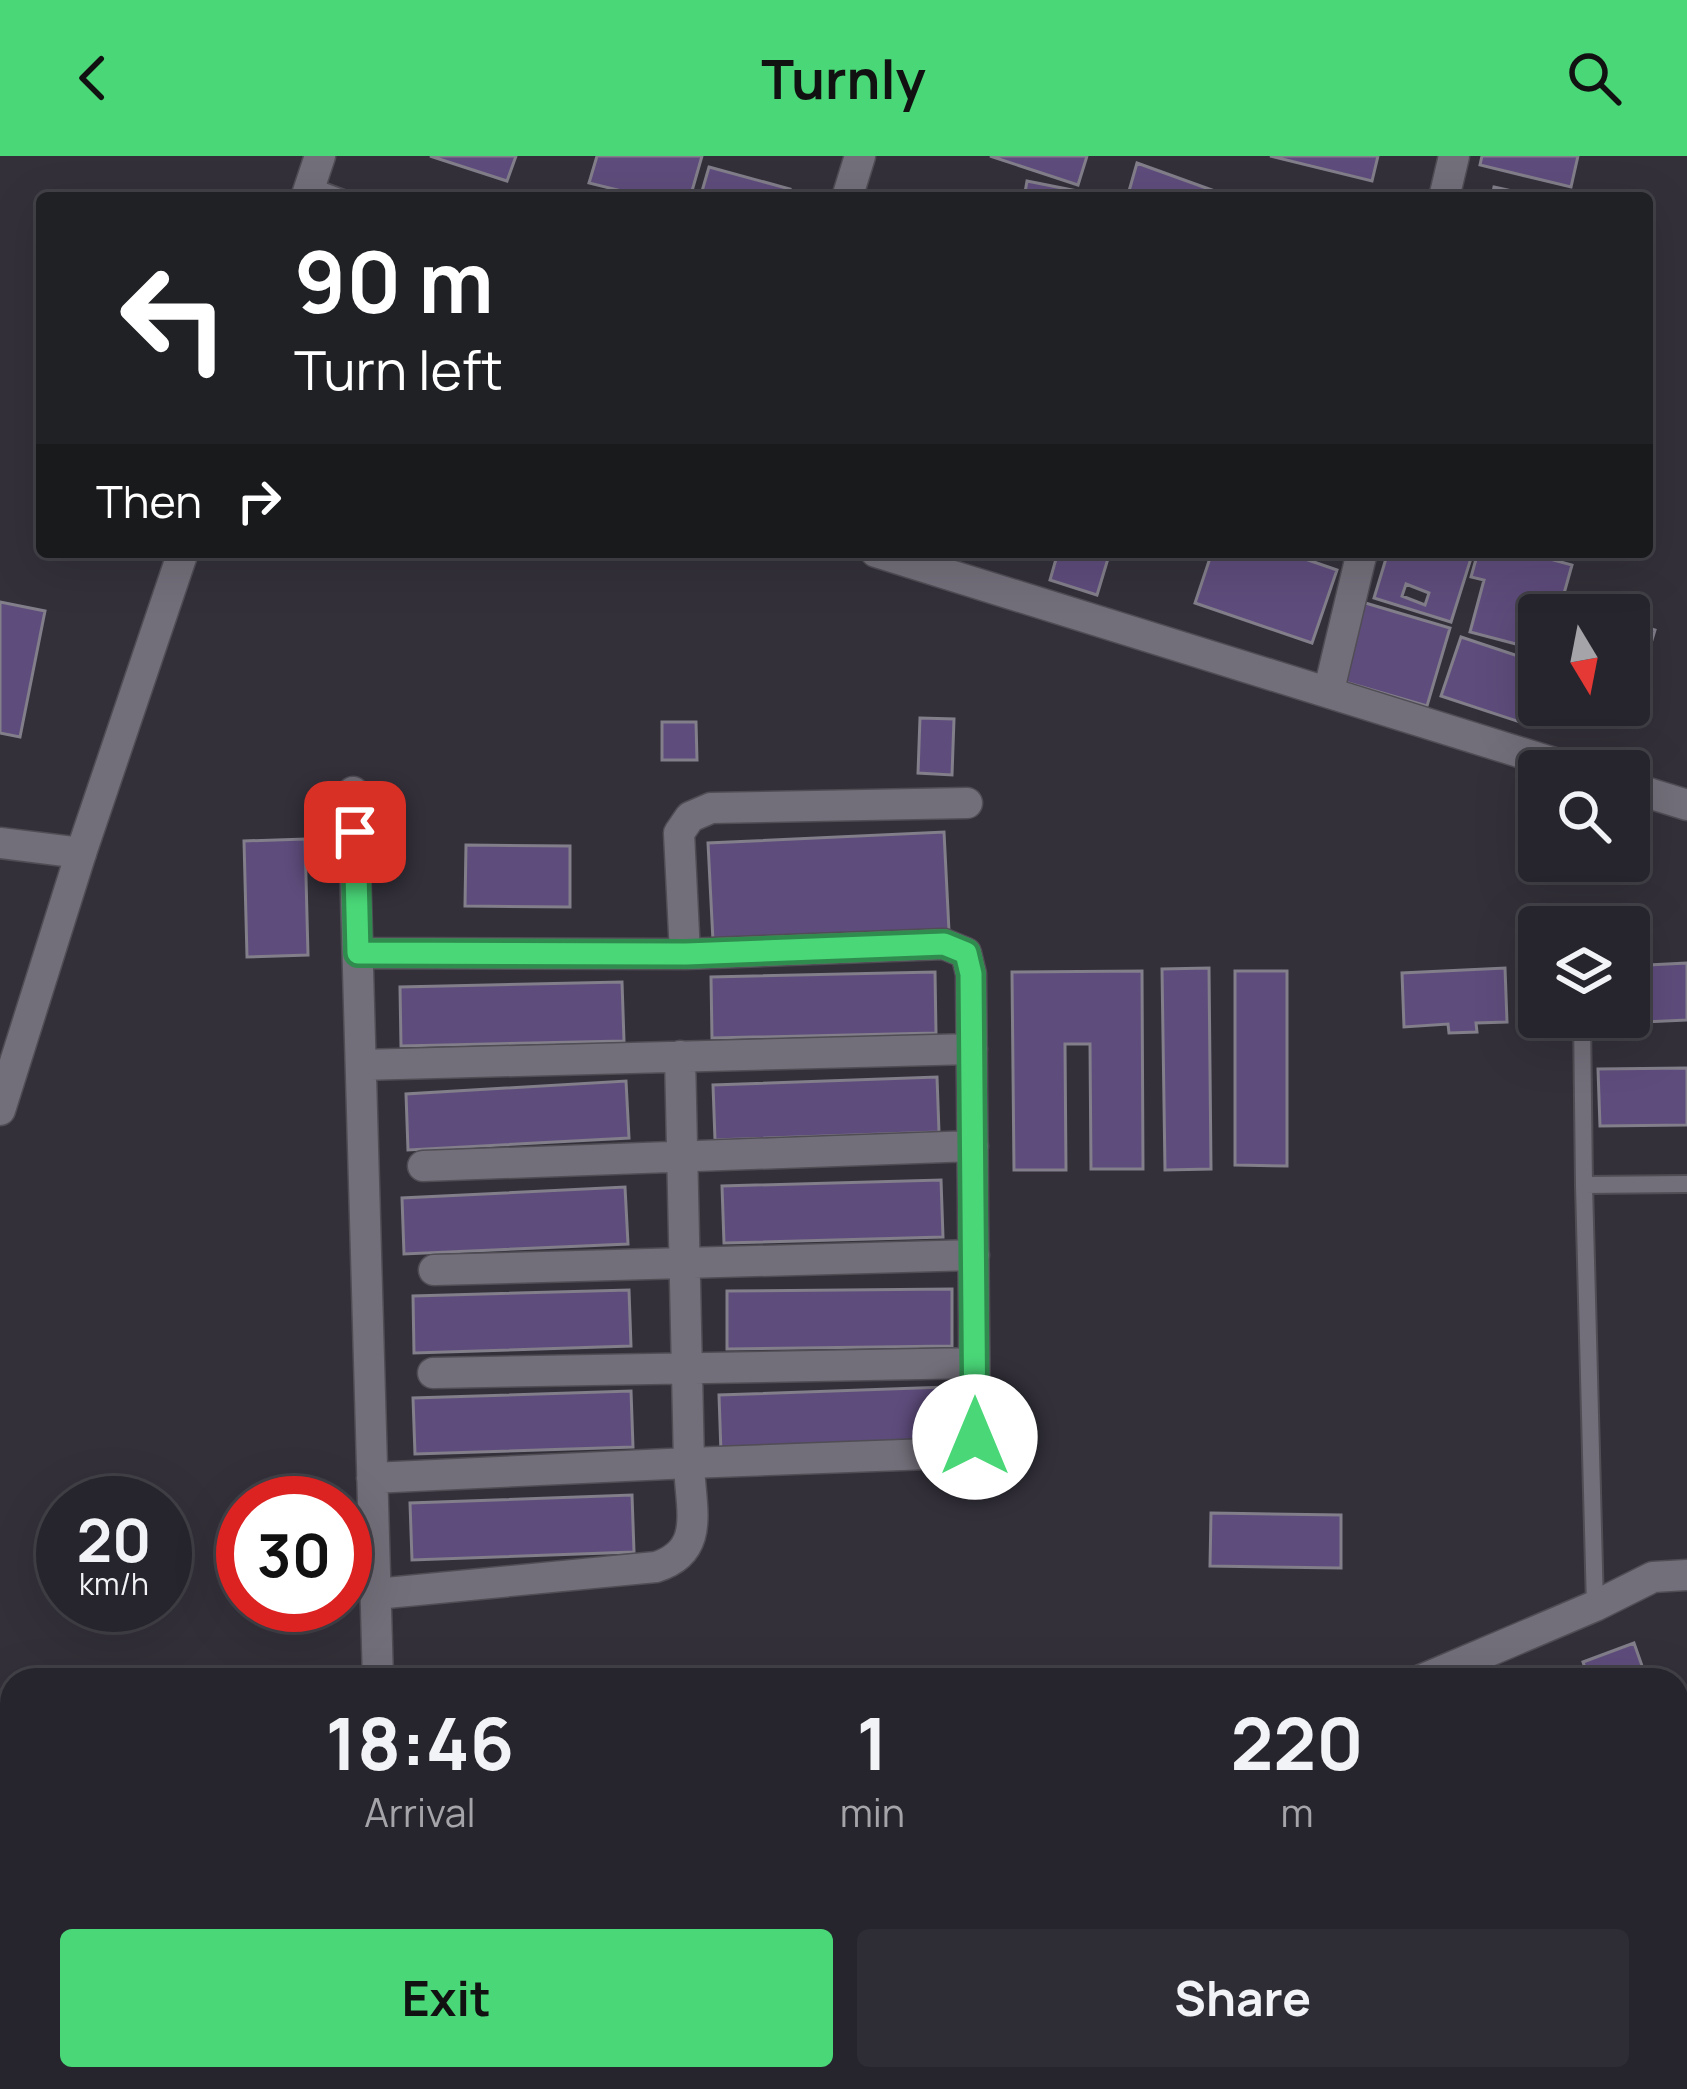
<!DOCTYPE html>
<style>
:root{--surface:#26242c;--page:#2e2c34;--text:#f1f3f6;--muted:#a4a4a9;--line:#424148;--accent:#4ad778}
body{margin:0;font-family:Manrope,sans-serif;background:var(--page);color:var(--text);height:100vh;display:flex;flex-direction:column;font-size:45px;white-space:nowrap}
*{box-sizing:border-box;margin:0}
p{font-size:39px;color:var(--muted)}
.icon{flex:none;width:66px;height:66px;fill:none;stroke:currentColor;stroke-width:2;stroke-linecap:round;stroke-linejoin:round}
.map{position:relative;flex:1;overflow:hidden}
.drawer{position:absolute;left:0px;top:1512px;width:1689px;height:423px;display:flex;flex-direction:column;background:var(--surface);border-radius:36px 36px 0 0;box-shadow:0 12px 48px #0002,0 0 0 3px var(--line)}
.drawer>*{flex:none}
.hud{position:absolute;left:36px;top:36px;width:1617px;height:366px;border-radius:12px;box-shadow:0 12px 48px #0002,0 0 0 3px var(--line);background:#202124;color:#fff;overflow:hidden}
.needle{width:78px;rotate:170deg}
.fabs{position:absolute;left:1518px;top:438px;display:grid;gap:24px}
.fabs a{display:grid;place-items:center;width:132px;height:132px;border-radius:12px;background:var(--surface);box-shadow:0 12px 48px #0002,0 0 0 3px var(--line);font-size:60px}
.speed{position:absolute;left:36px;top:1320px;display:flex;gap:24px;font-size:60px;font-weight:700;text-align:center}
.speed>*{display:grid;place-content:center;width:156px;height:156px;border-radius:50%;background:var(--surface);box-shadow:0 12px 48px #0002,0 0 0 3px var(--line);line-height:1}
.speed small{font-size:30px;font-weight:400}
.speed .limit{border:18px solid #d22;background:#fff;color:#111}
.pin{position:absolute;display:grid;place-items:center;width:102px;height:102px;color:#fff;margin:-51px;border-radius:24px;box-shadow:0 6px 18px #0006}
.me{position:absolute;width:132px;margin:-66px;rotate:0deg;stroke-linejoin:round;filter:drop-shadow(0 0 9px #0008)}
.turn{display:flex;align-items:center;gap:42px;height:252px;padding:0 60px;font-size:54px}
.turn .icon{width:156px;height:156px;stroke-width:2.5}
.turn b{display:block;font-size:84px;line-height:102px}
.then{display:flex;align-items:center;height:114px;padding:0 60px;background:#0003;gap:24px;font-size:45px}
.eta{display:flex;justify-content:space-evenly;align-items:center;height:204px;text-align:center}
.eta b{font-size:72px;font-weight:700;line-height:84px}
.cta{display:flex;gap:24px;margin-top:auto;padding:24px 60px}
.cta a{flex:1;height:138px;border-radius:12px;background:var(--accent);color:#111;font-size:48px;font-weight:700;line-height:138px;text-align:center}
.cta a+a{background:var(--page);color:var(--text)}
header{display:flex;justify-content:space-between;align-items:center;height:156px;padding:0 60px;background:var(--accent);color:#111;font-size:54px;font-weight:700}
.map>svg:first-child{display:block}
</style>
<header><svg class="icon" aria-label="back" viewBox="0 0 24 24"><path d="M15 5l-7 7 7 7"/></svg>Turnly<svg class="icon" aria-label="search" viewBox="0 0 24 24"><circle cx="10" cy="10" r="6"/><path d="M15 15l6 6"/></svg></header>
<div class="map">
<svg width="1687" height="1933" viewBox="0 0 1687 1933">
<rect width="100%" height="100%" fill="#33303a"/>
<path fill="#5e4c7c" stroke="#827e8a" stroke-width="3" fill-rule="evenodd" d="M430 0H516L507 25Z
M597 0H702L690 42H650L589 27Z
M990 0H1087L1078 29Z
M1270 0H1378L1372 25Z
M1482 0H1578L1571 31 1480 9Z
M1137 7 1234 42H1127Z
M709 11 790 33 788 42H700Z
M1027 25 1077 35 1075 42H1024Z
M1494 31 1544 42H1492Z
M1058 396H1110L1097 439 1050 424Z
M1212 396H1285L1337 414 1312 487 1195 447Z
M1388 396H1473L1451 466 1374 442ZM1406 428 1429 437 1425 449 1402 440Z
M1478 396H1524L1572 409 1558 459H1539V494L1470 476 1484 424 1471 421Z
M0 446 45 455 20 581 0 577Z
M1362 446 1450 472 1427 550 1338 524Z
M1629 466 1655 474 1627 567 1572 551 1629 549Z
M1461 481 1539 507V530L1526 568 1441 540Z
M920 562 954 563 952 619 918 617Z
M662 566H696L697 604H662Z
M944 676 949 775 713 785 708 687Z
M305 683 308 799 247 801 244 685Z
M466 689 570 690V751L465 750Z
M1687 807V864L1601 868V861H1629V810Z
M1209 812 1211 1013 1165 1014 1162 813Z
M1505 812 1507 866 1476 867 1477 876 1449 877 1448 868 1404 871 1402 817Z
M1142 815 1143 1013H1091L1090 888H1065L1066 1014H1014L1012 816Z
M1235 815H1287V1010L1235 1009Z
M935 816 936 877 712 882 711 821Z
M622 826 624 885 401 890 400 831Z
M1687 912V969L1600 970 1598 913Z
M937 921 939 976 715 984 713 929Z
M626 925 629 982 408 994 406 938Z
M941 1024 943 1081 724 1087 722 1030Z
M625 1031 628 1088 404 1098 402 1042Z
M952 1133V1190L727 1193V1135Z
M629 1134 631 1190 414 1197 413 1140Z
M946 1231 948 1288 721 1297 719 1239Z
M631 1235 633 1291 415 1298 413 1242Z
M632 1339 634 1396 412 1404 410 1347Z
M1211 1357 1341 1359V1412L1210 1410Z
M1634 1487 1647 1524H1589L1583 1506Z"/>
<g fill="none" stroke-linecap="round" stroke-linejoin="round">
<defs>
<path id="lane" d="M310 30 342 42
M1582 861 1584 1029
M1595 1450 1584 1029 1687 1028
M254 1923 255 1933"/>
<path id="street" d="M847 42 860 0
M1444 42 1454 0
M876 396 1580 615
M1329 534 1362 396
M1629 631 1687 649
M353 636 378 1524
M0 687 81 697
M358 797 685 798 944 788 966 797 971 818 975 1281 968 1291 956 1297 689 1307C690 1352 707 1395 656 1411L376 1438
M685 798 679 677 690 661 711 652 967 647
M361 909 972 893
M423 1010 973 990
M434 1114 974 1099
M433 1217 974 1207
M372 1322 689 1307 680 900
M1421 1524 1595 1450 1653 1421 1687 1419
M0 1922 12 1921
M390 1923V1933
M679 1933 696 1923"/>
<path id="secondary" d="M306 42 320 0
M0 954 81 697 183 396
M0 1651 12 1730
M41 1923 42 1933"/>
</defs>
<use href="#lane" stroke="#504d55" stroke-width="20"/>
<use href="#street" stroke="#504d55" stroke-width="33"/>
<use href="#secondary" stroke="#504d55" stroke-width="33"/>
<use href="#lane" stroke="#736f7a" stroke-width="16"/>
<use href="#street" stroke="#736f7a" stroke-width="30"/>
<use href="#secondary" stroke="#736f7a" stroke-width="30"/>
</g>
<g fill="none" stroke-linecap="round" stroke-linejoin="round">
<defs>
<path id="route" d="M355 676 358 797 686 798 944 788 966 797 971 818 975 1281"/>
</defs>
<use href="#route" stroke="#308c4e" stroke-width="30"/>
<use href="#route" stroke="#4ad778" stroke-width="21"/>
</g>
</svg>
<div class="fabs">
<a><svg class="needle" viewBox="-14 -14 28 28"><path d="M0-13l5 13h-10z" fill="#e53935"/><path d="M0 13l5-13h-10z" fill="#a4a4a9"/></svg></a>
<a><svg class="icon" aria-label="search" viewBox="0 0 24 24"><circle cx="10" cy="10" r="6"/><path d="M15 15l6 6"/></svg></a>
<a><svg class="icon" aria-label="layers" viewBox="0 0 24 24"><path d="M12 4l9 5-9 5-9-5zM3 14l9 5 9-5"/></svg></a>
</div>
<div class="speed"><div>20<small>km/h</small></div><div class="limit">30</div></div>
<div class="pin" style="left:355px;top:676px;background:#d93025"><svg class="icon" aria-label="arrive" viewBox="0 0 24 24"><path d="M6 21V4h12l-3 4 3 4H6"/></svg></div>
<svg class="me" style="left:975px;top:1281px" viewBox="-20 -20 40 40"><circle r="19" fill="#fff"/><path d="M0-13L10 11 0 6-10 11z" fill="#4ad778"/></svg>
<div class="hud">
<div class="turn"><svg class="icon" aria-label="left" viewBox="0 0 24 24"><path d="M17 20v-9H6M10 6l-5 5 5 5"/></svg><div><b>90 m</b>Turn left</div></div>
<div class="then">Then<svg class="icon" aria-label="right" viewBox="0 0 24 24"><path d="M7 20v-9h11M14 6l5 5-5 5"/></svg></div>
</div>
<section class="drawer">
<div class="eta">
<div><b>18:46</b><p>Arrival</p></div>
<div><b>1</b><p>min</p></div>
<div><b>220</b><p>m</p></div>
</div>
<div class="cta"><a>Exit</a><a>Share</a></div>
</section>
</div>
